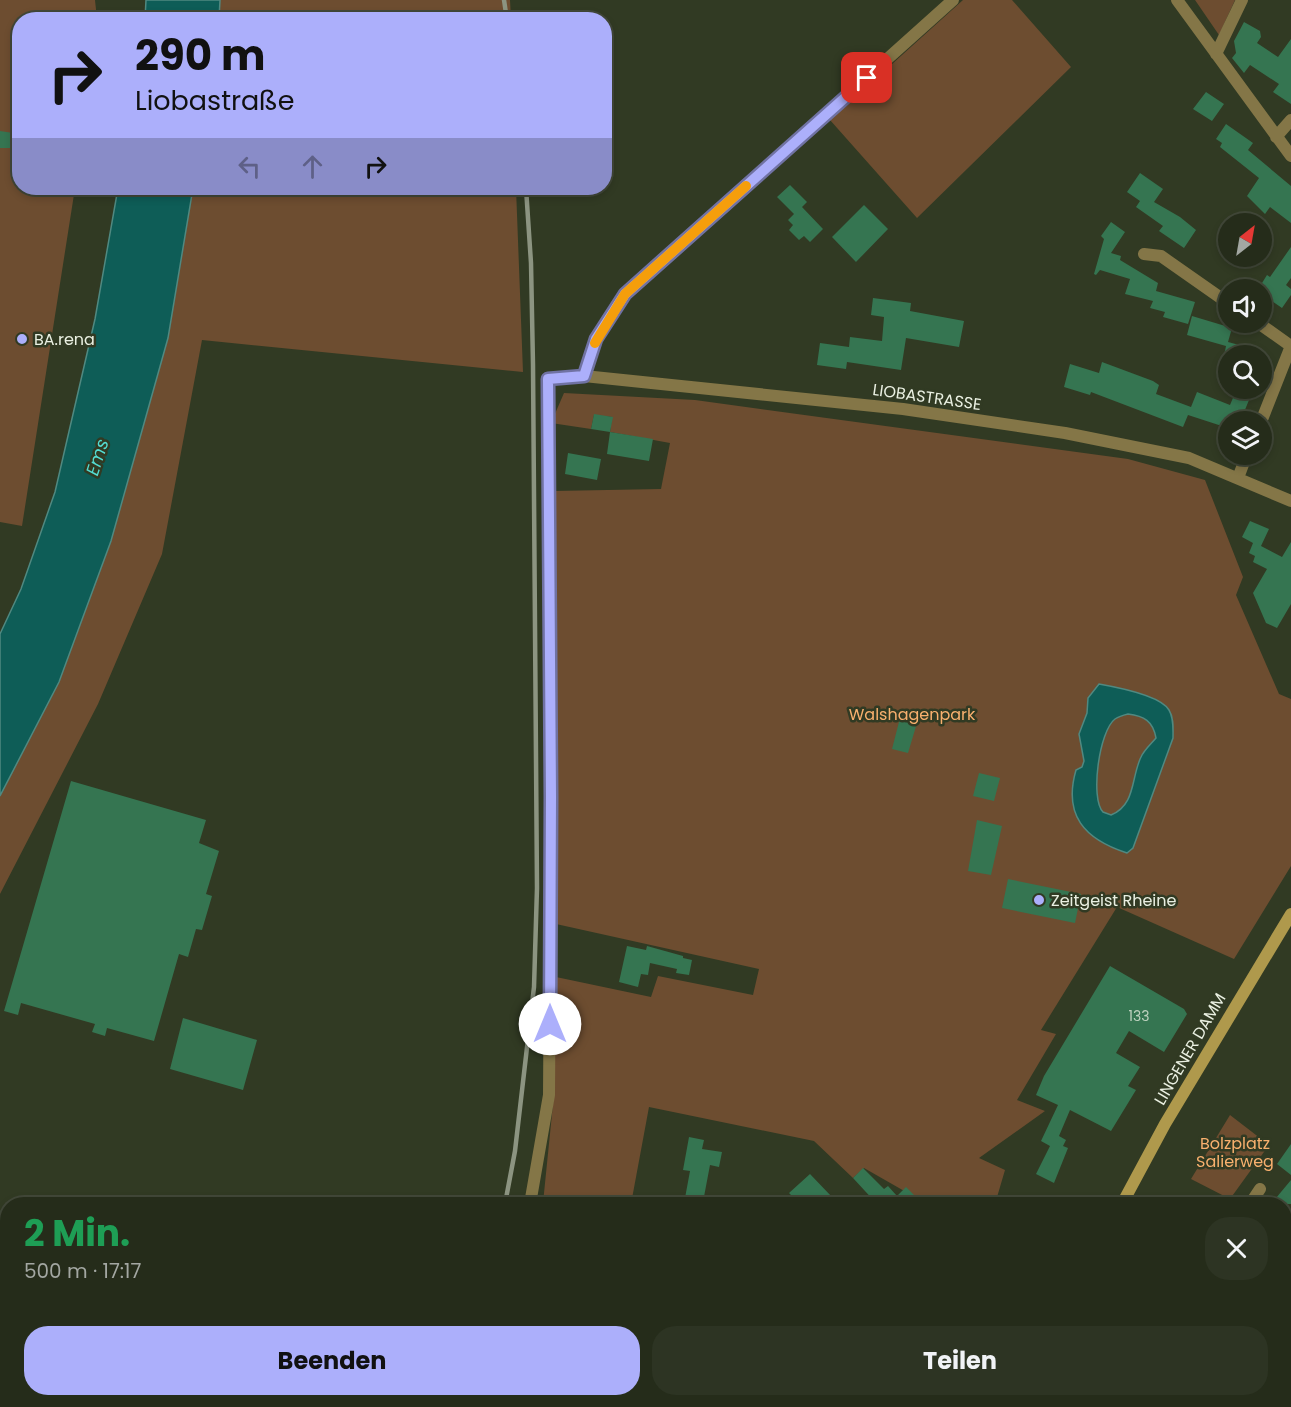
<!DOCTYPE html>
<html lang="de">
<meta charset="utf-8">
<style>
:root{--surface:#252c1a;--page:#2d3423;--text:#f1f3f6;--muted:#a3a7a2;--line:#424839;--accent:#acaffb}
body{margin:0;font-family:Poppins,sans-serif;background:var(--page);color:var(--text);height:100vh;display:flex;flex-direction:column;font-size:22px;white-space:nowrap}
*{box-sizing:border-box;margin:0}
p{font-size:20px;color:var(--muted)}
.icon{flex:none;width:33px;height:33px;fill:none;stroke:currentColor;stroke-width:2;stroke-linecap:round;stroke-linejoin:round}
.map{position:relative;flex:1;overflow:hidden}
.side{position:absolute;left:0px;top:1197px;width:1292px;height:210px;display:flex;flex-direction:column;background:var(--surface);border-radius:24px 24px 0 0;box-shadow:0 3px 9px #0003,0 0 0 2px var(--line)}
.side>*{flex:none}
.guide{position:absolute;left:12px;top:12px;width:600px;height:183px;border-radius:24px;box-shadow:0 3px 9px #0003,0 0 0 2px var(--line);background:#acaffb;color:#111;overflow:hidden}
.needle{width:39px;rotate:31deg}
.tools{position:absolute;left:1218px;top:213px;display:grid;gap:12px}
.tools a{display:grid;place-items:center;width:54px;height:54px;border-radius:50%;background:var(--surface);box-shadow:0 3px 9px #0003,0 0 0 2px var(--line);font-size:30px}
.pin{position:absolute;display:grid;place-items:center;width:51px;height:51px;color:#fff;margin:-26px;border-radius:12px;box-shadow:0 3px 9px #0006}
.me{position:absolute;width:66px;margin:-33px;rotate:0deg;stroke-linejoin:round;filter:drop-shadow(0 0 4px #0008)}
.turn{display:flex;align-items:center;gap:21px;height:126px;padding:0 24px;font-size:27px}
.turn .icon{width:78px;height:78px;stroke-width:2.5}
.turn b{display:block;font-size:42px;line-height:51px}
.lanes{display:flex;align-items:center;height:57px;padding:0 24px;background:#0003;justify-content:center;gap:30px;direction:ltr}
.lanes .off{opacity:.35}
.round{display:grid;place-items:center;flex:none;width:63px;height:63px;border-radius:24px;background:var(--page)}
.summary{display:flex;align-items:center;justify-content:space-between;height:102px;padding:0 24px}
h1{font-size:36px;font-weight:700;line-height:45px;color:#1e9e55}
.primary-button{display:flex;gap:12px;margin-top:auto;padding:12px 24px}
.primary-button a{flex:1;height:69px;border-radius:24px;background:var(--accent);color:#111;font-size:24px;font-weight:700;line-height:69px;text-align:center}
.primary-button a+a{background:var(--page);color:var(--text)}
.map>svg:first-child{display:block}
</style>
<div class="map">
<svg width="1291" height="1407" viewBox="0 0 1291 1407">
<rect width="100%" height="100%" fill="#313a23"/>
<path fill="#3a4426" d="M441 1400H934L944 1407H438Z"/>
<path fill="#6d4d30" d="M0 0H95L97 19 20 20V188H75L22 526 0 522Z
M220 0H510L511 19 219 20Z
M963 0H1012L1071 67 917 218 830 120Z
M1195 0H1235L1219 35Z
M193 188H516L523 372 202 340 162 554 98 704 0 894V796L59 682 111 541 168 338Z
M564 393 695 400 1128 459 1205 480 1243 577 1236 595 1279 694 1291 699V866L1234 959 1117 907 1041 1030 1056 1034 1017 1100 1045 1111 979 1158 1005 1170 995 1204H915L920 1200 864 1168 853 1178 814 1141 649 1107 631 1204 543 1203 554 1094 556 977 651 997 658 976 753 995 759 969 556 924 554 491 661 489 670 443 610 432 612 417 594 415 591 429 551 423Z
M1230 1115 1269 1145 1230 1199 1191 1179Z"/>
<path fill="#0e5d57" stroke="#508981" stroke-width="1.5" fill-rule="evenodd" d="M146 0H220L219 19H145Z
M118 188H193L168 338 111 541 59 682 0 796V634L21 589 55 492 95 319Z
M1099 684C1116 687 1160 695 1169 710 1174 718 1173 729 1173 738L1133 848 1127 853C1084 839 1063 815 1076 770L1082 767 1084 761 1079 734 1087 713 1088 698ZM1128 714C1144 716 1153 721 1156 738 1151 744 1144 750 1141 757 1131 777 1136 805 1111 815L1103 812C1090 799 1099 731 1115 719 1118 717 1124 715 1128 714Z"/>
<path fill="#357551" d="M1244 22 1260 31 1261 37 1257 43 1278 57 1291 39V104L1273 92 1279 84 1250 65 1244 73 1232 58 1236 53 1234 41Z
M1206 92 1224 104 1212 121 1193 109Z
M1226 124 1253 143 1248 150 1291 186V223L1270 207 1265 214 1247 196 1259 178 1220 147 1222 143 1216 139Z
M0 131 20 134V148H0Z
M1140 173 1163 189 1154 202 1180 217 1196 230 1184 248 1159 231 1163 226 1136 207 1140 201 1127 192Z
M790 185 807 202 802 207 823 229 810 242 804 236 799 240 789 230 793 225 788 220 794 214 777 197Z
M864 205 888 229 856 262 832 237Z
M1111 222 1125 232 1111 253 1121 256 1120 260 1158 283 1156 291 1195 302 1188 324 1163 317 1165 312 1150 308 1153 301 1125 294 1130 279 1100 270 1096 275 1094 274 1104 239 1101 236Z
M1291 247V278L1286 285 1291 289V295L1282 308 1269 299 1262 309V283L1267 275 1270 277Z
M873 298 911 303 910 311 964 321 959 347 906 338 901 370 847 362 846 369 817 365 820 343 849 347 850 337 882 341 884 317 871 315Z
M1192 316 1232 328 1228 342 1265 352V356H1224L1226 346 1187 335Z
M1102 362 1153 381 1159 385 1156 394 1191 407 1197 392 1230 405 1235 393 1249 400 1240 422H1228V428L1188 415 1183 427 1091 392 1090 395 1064 387 1070 364 1099 373Z
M594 414 613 417 610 432 653 439 649 461 607 454 610 432 591 429Z
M568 453 601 459 597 480 565 474Z
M1250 521 1269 529 1261 546 1282 557 1291 542V604L1277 628 1266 623 1253 593 1267 569 1253 562 1255 556 1249 553 1253 543 1242 537Z
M900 718 917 723 908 753 892 749Z
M979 773 1000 778 994 801 973 796Z
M71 781 206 820 199 843 219 851 206 894 212 896 202 930 196 929 188 957 179 954 154 1041 107 1028 105 1036 92 1032 95 1024 21 1003 18 1015 4 1011Z
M977 820 1002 826 991 875 968 871Z
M1008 879 1081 894 1075 923 1002 908Z
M627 946 646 950 647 946 683 956V958L692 960 689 975 676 973 677 969 650 963 648 975 641 974 638 987 619 982Z
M1110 966 1184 1009 1187 1014 1164 1052 1129 1031 1116 1053 1140 1067 1128 1086 1136 1090 1111 1131 1070 1110 1059 1136 1066 1140 1063 1146 1068 1148 1054 1183 1036 1174 1050 1146 1041 1141 1058 1105 1036 1095 1044 1076Z
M183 1018 257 1040 243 1090 170 1069Z
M689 1137 704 1140 702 1149 722 1152 719 1167 710 1165 703 1202 685 1198 690 1171 683 1170Z
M1291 1144V1175L1277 1164Z
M863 1168 884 1189 888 1186 897 1196 906 1187 914 1195 905 1204H877L853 1178Z
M810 1174 832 1197 824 1204H800L789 1193Z
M1291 1180V1204H1271Z"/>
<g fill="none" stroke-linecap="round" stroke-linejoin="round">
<path stroke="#847647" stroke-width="12" d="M1177 0 1291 156
M1216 54 1242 0
M1276 137 1291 120
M1144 254 1161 256 1228 303
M1257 322 1291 346
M584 376 596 339 625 294 953 0
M1261 422 1291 346
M1238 478 1247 454
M530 1204 549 1095 551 797 548 379 584 376 903 409 1065 433 1189 458 1291 501
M1250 1204 1260 1189
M1284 1316 1291 1321
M940 1400 951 1407
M428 1407 432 1400"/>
<path stroke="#af994c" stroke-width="12" d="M1122 1204 1165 1124 1291 914
M1056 1407 1058 1400"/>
<path stroke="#8c9481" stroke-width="4.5" d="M504 0 507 20
M505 1204 515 1151 534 987 537 888 533 365 531 263 526 188
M452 1407 454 1400"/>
</g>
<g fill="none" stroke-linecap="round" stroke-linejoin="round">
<defs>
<path id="route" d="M550 1024 551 797 548 379 584 376 596 339 625 294 867 78"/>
</defs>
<use href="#route" stroke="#7072a3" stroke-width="15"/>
<use href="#route" stroke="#acaffb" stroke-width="10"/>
<path stroke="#f59e0b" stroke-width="10" d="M595 343 625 294 746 186"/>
</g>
<g fill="#acaffb" stroke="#313a23" stroke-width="2">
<circle cx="22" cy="339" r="6"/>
<circle cx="1039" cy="900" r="6"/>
</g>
<g text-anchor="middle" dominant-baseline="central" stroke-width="5" stroke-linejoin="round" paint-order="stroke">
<g font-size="14" fill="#bdd1be">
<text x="1139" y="1016">133</text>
</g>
<g font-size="16" fill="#eaf0e2" stroke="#313a23" text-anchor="start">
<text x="34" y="339">BA.rena</text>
<text x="1051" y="900">Zeitgeist Rheine</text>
</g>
<g font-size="16" fill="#eaf0e2" stroke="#313a23">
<text transform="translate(927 397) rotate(8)">LIOBASTRASSE</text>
<text transform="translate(1190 1049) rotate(-60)">LINGENER DAMM</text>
</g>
<g font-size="16" fill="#f8b06e" stroke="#313a23">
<text x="912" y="714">Walshagenpark</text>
<text x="1235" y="1143">Bolzplatz<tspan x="1235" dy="18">Salierweg</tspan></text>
</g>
<g font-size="18" font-style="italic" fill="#53dcd2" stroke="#313a23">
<text transform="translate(97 457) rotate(-72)">Ems</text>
</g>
</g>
</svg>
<div class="tools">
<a><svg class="needle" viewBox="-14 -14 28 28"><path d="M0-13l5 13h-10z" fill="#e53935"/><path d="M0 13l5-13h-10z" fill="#a3a7a2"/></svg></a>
<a><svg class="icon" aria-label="sound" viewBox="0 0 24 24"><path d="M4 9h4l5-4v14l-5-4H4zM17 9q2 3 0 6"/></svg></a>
<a><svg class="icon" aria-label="search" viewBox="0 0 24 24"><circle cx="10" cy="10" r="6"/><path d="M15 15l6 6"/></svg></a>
<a><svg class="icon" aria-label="layers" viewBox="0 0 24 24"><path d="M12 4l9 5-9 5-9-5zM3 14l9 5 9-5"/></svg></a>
</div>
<div class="pin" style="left:867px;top:78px;background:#d93025"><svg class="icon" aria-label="arrive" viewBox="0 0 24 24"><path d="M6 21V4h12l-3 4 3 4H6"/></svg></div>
<svg class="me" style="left:550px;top:1024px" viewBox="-20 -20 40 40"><circle r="19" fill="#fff"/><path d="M0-13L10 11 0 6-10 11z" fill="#acaffb"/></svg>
<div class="guide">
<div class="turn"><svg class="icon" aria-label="right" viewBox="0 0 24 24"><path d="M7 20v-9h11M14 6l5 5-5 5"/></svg><div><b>290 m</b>Liobastraße</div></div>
<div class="lanes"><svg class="icon off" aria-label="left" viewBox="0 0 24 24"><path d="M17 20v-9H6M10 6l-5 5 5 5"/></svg><svg class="icon off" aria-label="ahead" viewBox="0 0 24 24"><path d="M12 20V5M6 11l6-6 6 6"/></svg><svg class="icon" aria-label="right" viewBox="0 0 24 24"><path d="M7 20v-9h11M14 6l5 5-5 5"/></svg></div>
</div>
<section class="side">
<div class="summary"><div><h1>2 Min.</h1><p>500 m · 17:17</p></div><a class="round"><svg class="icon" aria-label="close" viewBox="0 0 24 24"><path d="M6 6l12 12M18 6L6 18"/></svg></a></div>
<div class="primary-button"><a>Beenden</a><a>Teilen</a></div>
</section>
</div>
